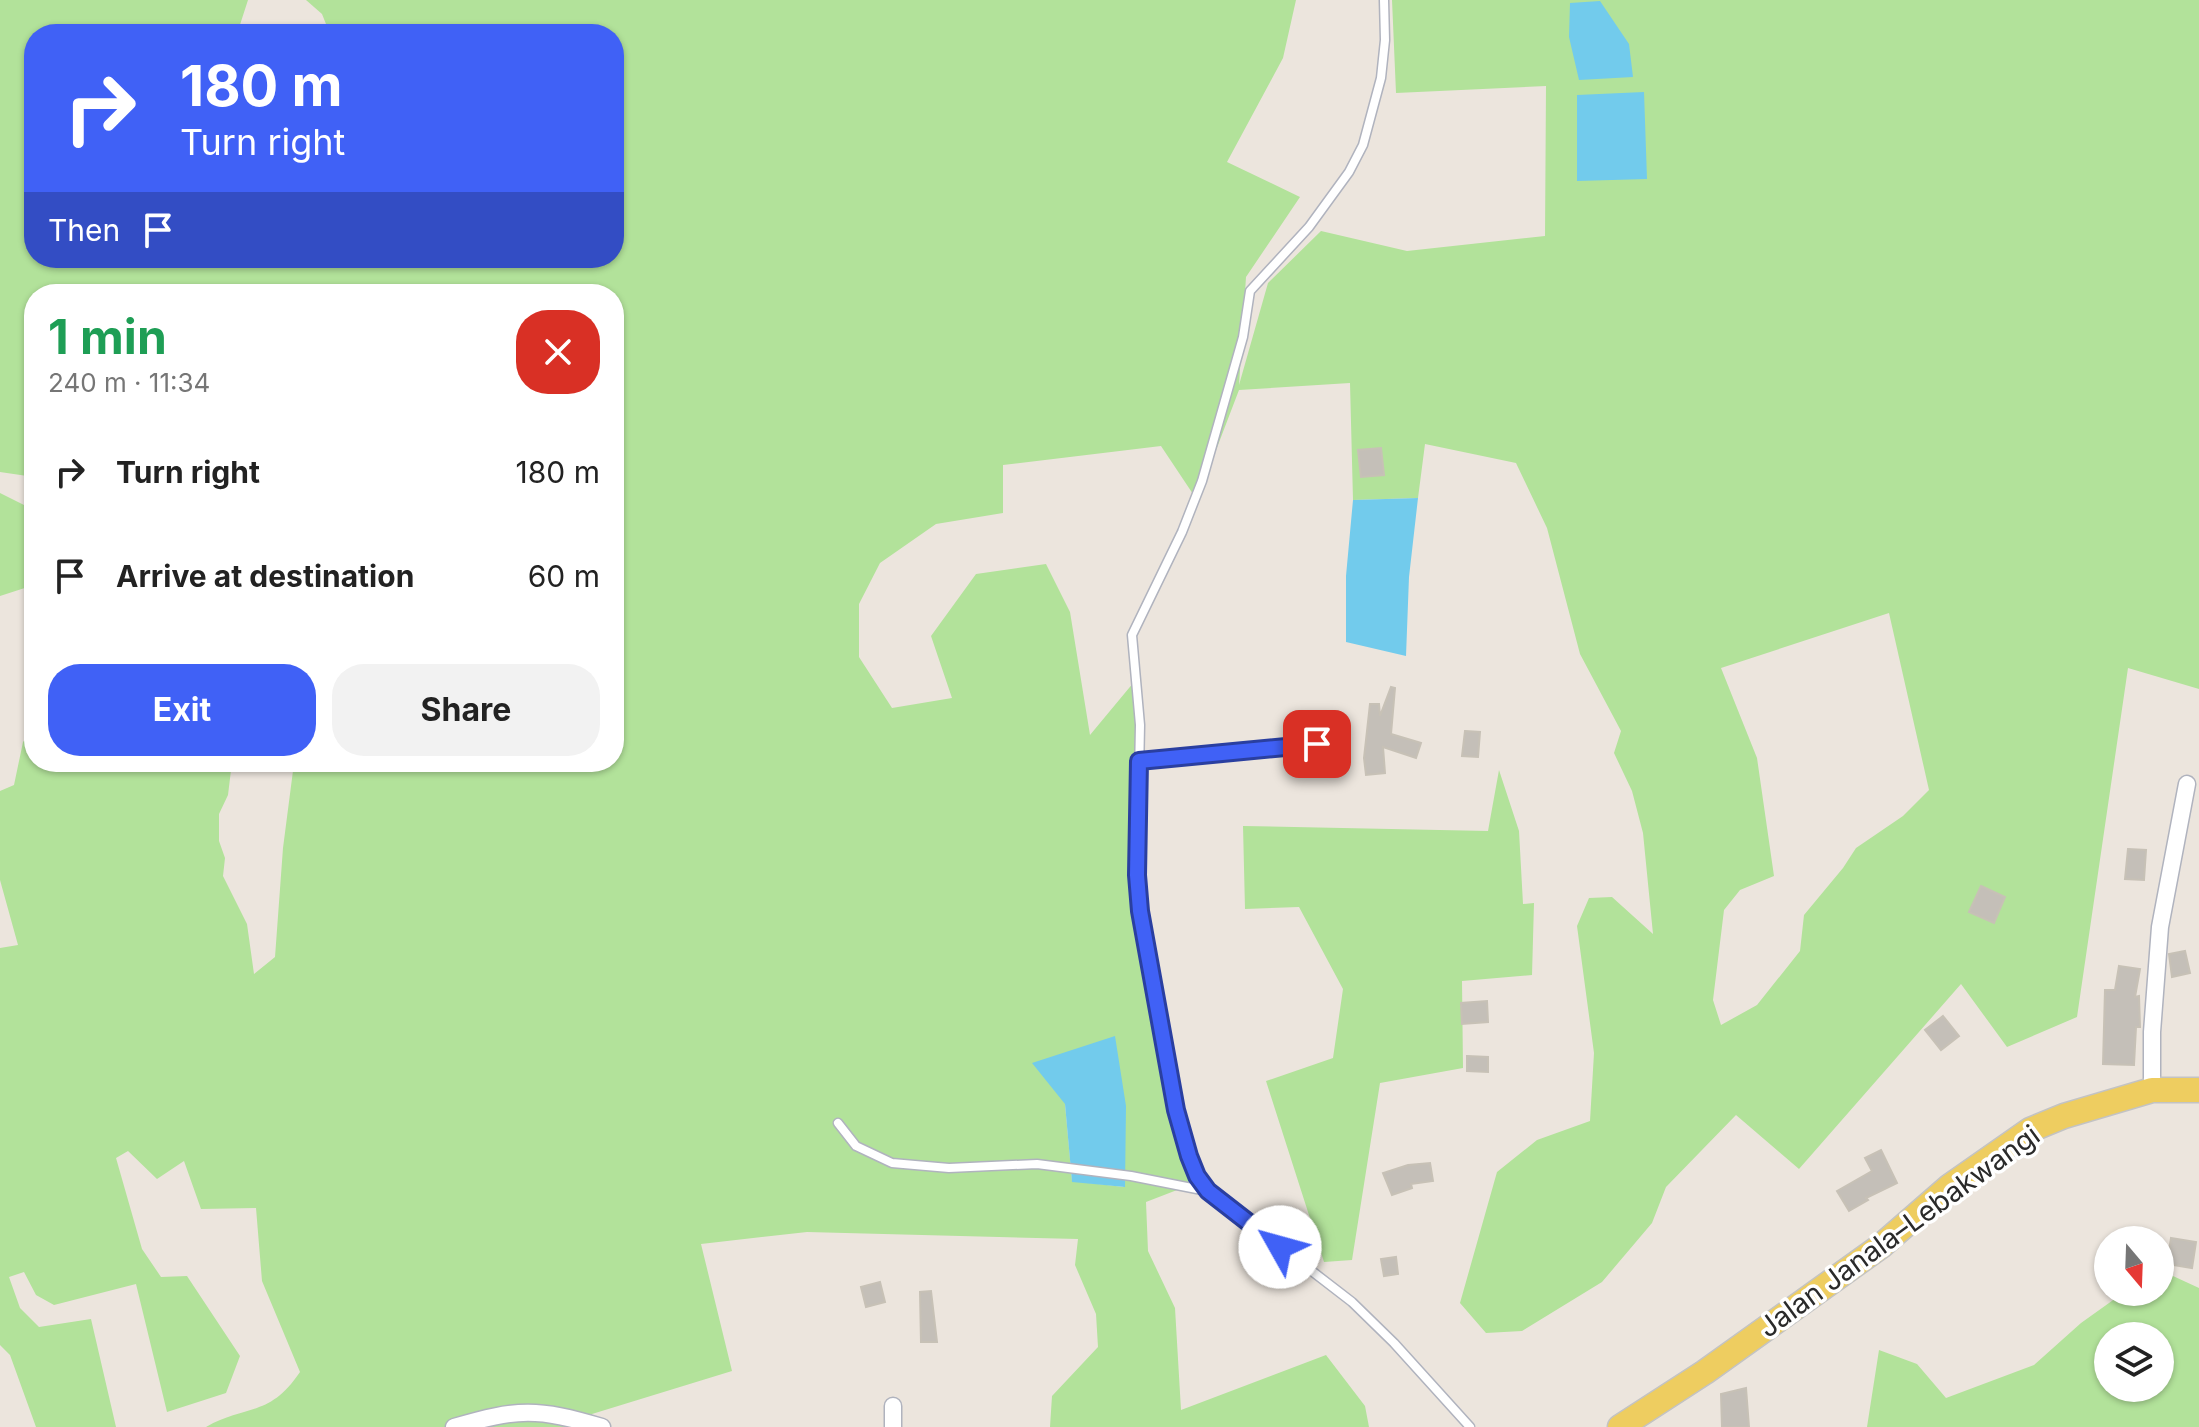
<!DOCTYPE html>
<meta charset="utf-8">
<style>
:root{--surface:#fff;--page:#f2f2f2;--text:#222;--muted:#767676;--accent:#4061f6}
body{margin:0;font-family:Inter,sans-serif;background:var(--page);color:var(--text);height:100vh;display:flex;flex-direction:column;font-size:30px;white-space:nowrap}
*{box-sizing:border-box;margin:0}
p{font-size:26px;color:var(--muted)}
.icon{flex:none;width:44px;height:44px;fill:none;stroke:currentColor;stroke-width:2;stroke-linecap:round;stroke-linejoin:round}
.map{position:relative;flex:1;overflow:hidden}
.side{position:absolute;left:24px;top:284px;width:600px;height:488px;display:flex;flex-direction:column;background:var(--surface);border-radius:32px;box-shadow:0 2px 6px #0004}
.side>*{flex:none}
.banner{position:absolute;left:24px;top:24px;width:600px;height:244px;border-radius:32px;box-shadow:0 2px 6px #0004;background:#4061f6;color:#fff;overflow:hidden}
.needle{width:52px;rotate:161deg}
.tools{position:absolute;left:2094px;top:1226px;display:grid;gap:16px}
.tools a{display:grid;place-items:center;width:80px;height:80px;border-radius:50%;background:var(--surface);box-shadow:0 2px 6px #0004;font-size:40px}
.pin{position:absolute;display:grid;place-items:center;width:68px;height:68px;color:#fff;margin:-34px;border-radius:16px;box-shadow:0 4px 12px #0006}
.me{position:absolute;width:88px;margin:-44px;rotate:308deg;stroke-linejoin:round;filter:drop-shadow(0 0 6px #0008)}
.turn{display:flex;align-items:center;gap:28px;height:168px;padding:0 24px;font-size:36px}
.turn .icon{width:104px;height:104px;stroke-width:2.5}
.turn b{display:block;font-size:56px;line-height:68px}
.then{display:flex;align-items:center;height:76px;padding:0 24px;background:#0003;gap:16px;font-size:30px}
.round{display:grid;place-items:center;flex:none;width:84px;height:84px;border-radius:32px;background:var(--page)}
.overview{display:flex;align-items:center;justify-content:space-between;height:136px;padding:0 24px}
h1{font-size:48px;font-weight:700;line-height:60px;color:#1e9e55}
.button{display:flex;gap:16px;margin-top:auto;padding:16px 24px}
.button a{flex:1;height:92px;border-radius:32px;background:var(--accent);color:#fff;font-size:32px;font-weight:700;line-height:92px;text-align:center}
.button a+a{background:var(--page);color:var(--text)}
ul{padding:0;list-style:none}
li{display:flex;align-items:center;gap:24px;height:104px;padding:0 24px}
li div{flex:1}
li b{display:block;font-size:30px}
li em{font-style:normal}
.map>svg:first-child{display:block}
</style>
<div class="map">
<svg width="2199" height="1427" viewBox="0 0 2199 1427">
<rect width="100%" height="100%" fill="#ece5dd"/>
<path fill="#b2e29a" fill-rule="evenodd" d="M0 0H248L237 34H34V258H614V34H330L322 14 306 0H1296L1283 58 1227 162 1300 197 1246 277 1239 385 1268 283 1321 231 1407 251 1545 236 1546 86 1396 93 1392 0H2199V689L2128 668 2077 1017 2007 1047 1961 984 1799 1169 1736 1115 1666 1187 1652 1223 1602 1282 1522 1331 1486 1333 1460 1303 1497 1172 1537 1140 1590 1121 1594 1053 1577 926 1589 898 1612 897 1653 934 1643 833 1632 791 1614 753 1621 731 1580 654 1547 528 1516 463 1425 444 1418 498 1353 500 1350 383 1239 390 1197 500 1161 446 1003 465V513L936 524 880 563 859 604V657L892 708 952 698 931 636 976 574 1046 564 1070 612 1090 735 1139 676 1131 900 1190 1185 1146 1202 1148 1251 1175 1308 1181 1410 1326 1355 1365 1406 1369 1427H1050L1052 1396 1098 1347 1096 1314 1075 1265 1078 1239 807 1232 701 1244 732 1371 592 1414 593 1427H206C246 1404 269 1418 300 1372L262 1281 256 1208 201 1209 184 1161 157 1179 128 1151 116 1158 142 1249 161 1277 187 1276 240 1356 226 1393 167 1412 136 1284 54 1305 36 1295 24 1272 9 1277 20 1308 39 1327 91 1319 116 1427H36L10 1355 0 1345V948L18 945 0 880V791L14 785 23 742 34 729V762H232L228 795 219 814V841L225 858 223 876 247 924 254 974 275 957 283 848 294 763 614 762V294H34V477L0 472ZM1889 613 1929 790 1903 816 1856 848 1843 868 1804 915 1800 951 1757 1005 1721 1025 1713 1000 1724 910 1740 890 1774 876 1757 758 1721 668ZM1065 1104 1124 1187 1072 1181Z
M0 493 34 510V585L0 596Z
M1499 770 1519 831 1523 904 1534 903 1532 975 1462 981 1463 1068 1380 1083 1352 1260 1324 1262 1266 1081 1333 1058 1343 989 1299 907 1245 909 1243 826 1488 831Z
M2160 1270 2199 1288V1427H1867L1879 1350 1917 1364 1946 1398 2034 1365 2081 1323 2116 1298 2119 1292H2160ZM2108 1336H2160V1388H2108Z"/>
<path fill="#72cbec" d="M1600 1 1629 44 1633 77 1579 80 1569 37 1570 3Z
M1644 92 1647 179 1577 181V95Z
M1418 498 1409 577 1406 656 1346 642V576L1353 500Z
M1115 1036 1126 1106 1125 1187 1072 1182 1065 1104 1032 1063Z"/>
<path fill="#c4bfb8" stroke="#c7c1b6" stroke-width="2" d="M1381 448 1384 475 1361 477 1358 450Z
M1391 687 1395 688 1391 734 1421 743 1416 758 1383 747 1385 773 1366 775 1364 758 1370 704H1379L1380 716Z
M1465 731 1480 732 1478 757 1462 756Z
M2128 849 2146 850 2144 880 2125 879Z
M1981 886 2005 897 1994 923 1969 912Z
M2185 951 2190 973 2172 977 2169 954Z
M2119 966 2140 969 2135 997 2139 996 2140 1027H2136L2134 1065 2103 1064 2105 990H2115Z
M1487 1001 1488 1022 1462 1024 1461 1003Z
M1943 1016 1959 1036 1941 1050 1925 1030Z
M1467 1056 1488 1057V1072L1467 1071Z
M1881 1150 1897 1183 1866 1198 1868 1200 1849 1211 1837 1191 1872 1171 1865 1158Z
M1430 1163 1433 1181 1411 1184 1412 1188 1392 1195 1383 1173 1408 1165Z
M2171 1238 2196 1242 2192 1268 2167 1264Z
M1396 1257 1398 1274 1384 1276 1381 1259Z
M880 1282 885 1302 866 1307 861 1287Z
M931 1291 937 1342H921L920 1292Z
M1746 1388 1749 1427H1722L1721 1394Z"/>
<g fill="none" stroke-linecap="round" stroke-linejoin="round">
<defs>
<path id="lane" d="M1384 0 1385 40 1381 78 1363 145 1349 172 1309 227 1250 291 1243 337 1202 481 1182 532 1132 635 1140 725 1137 875 1140 911 1176 1110 1189 1156 1197 1176 1208 1191 1352 1302 1394 1343 1470 1427
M1139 761 1317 744
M838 1123 856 1146 892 1163 949 1168 1037 1164 1131 1176 1207 1191"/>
<path id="street" d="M2152 1090V1032L2160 927 2187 784
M454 1427C519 1408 537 1408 602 1427
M893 1427V1406"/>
<path id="primary" d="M1620 1427 1705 1372 1881 1246 1950 1186 2030 1130 2064 1116 2152 1090H2199"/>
</defs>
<use href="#lane" stroke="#b0b3be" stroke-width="11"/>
<use href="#street" stroke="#b0b3be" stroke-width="19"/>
<use href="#primary" stroke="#c3c3c3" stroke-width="27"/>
<use href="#lane" stroke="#fff" stroke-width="8"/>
<use href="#street" stroke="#fff" stroke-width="16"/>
<use href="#primary" stroke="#eecd60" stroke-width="24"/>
</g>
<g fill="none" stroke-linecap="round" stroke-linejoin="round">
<defs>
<path id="route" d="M1280 1247 1208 1191 1197 1176 1189 1156 1176 1110 1140 911 1137 875 1139 761 1317 744"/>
</defs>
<use href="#route" stroke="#2a3fa0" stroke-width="20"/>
<use href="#route" stroke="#4061f6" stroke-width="14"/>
</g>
<g text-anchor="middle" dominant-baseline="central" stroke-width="7" stroke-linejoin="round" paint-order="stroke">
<g font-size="28" fill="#2a2a2a" stroke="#fff">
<text transform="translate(1899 1231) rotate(-36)">Jalan Janala–Lebakwangi</text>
</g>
</g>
</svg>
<div class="tools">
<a><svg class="needle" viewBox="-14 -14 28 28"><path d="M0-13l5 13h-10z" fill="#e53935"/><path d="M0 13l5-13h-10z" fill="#767676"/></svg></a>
<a><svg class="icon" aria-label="layers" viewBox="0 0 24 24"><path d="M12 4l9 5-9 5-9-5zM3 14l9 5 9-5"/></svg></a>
</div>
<div class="pin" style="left:1317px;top:744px;background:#d93025"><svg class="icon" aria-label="arrive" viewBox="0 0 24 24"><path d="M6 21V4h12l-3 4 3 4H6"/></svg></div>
<svg class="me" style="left:1280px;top:1247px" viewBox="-20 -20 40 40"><circle r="19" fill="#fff"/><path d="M0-13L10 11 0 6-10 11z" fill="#4061f6"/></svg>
<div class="banner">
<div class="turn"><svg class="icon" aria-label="right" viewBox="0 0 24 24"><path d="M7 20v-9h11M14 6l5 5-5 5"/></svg><div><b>180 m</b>Turn right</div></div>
<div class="then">Then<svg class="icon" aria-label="arrive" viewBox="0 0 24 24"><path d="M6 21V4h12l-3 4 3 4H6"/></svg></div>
</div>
<section class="side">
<div class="overview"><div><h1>1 min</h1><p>240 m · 11:34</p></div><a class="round" style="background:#d93025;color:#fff"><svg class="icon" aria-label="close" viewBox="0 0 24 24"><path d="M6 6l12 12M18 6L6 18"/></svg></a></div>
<ul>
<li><svg class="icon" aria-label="right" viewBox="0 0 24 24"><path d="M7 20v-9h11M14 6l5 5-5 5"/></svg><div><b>Turn right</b></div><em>180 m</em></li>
<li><svg class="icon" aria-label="arrive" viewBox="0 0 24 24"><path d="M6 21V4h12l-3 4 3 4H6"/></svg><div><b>Arrive at destination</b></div><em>60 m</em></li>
</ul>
<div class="button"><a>Exit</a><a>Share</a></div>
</section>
</div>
